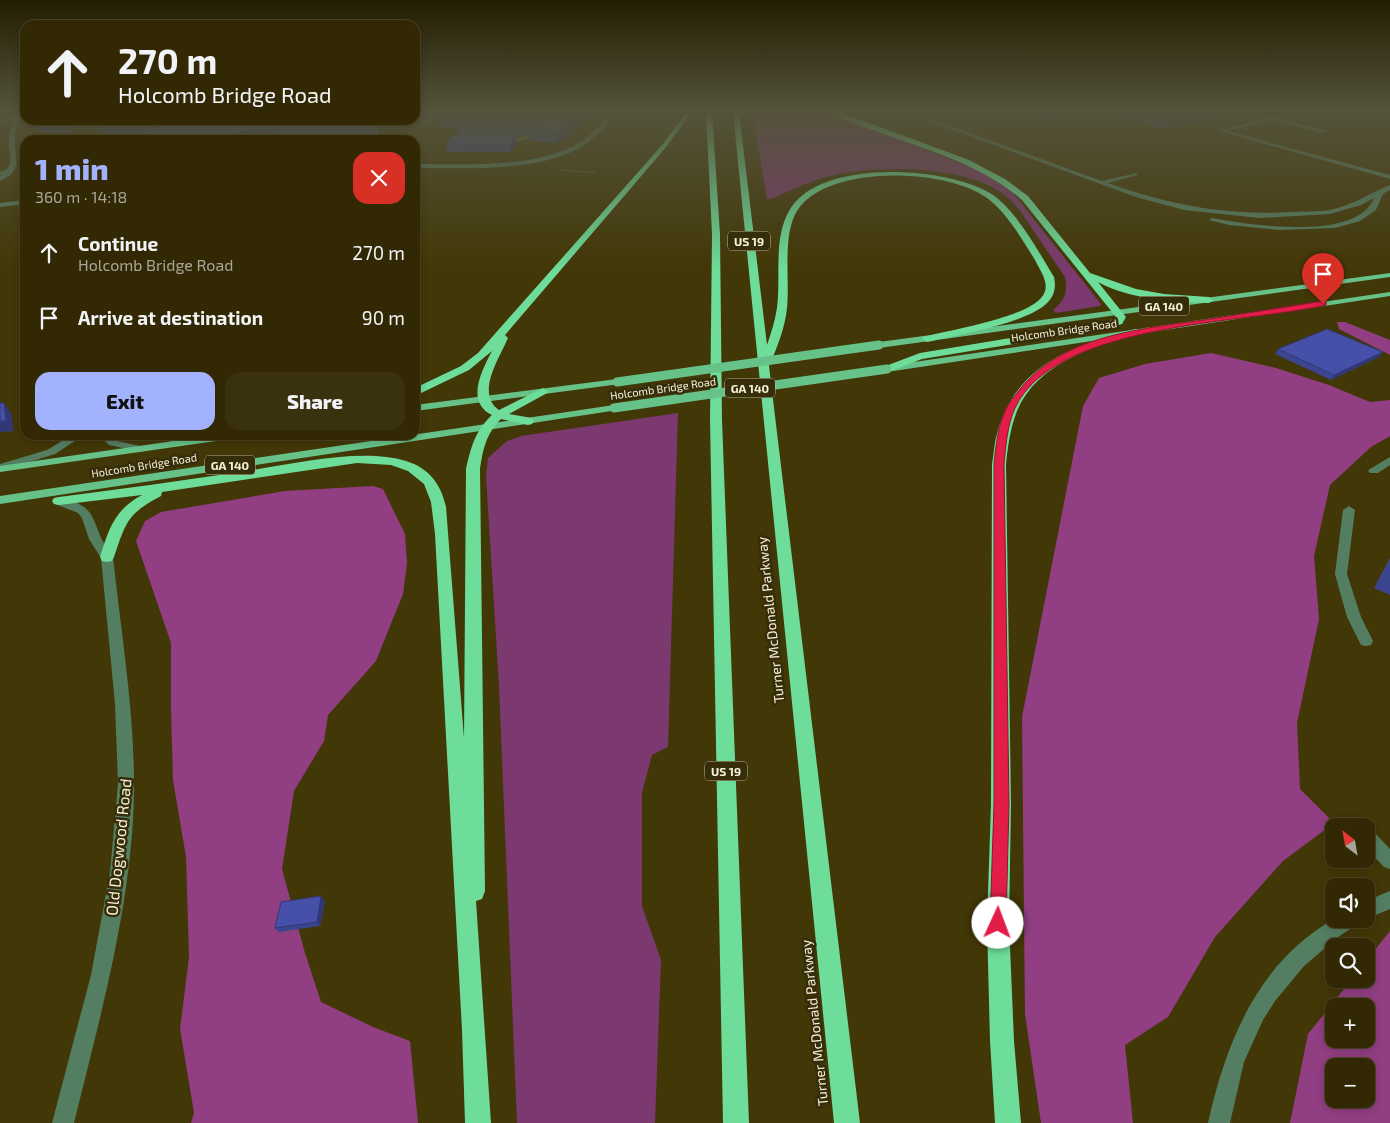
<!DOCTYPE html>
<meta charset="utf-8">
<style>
:root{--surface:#322904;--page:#3a310e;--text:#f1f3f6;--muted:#a8a69a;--line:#4d4526;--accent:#a3b2fd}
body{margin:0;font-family:"Exo 2",sans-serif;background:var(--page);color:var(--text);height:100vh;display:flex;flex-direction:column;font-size:19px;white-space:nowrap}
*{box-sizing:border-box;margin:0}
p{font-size:16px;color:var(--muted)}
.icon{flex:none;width:28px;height:28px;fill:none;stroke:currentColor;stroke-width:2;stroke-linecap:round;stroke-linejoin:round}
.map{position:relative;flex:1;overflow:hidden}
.sheet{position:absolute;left:20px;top:135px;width:400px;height:305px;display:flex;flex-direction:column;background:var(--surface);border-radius:15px;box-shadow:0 2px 8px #0003,0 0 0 1px var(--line)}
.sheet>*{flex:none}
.guide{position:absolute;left:20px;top:20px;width:400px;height:105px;border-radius:15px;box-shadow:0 2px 8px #0003,0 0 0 1px var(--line);background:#322904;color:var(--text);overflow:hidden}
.needle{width:32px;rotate:329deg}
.controls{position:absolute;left:1325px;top:818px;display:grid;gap:10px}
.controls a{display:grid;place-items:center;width:50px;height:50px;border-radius:10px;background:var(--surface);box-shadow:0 2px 8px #0003,0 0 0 1px var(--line);font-size:25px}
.pin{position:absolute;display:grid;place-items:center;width:42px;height:42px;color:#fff;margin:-51px -21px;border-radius:50% 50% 50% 0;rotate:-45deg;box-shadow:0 0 5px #0007}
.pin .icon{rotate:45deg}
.me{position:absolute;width:55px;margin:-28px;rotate:2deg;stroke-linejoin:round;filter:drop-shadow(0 0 4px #0008)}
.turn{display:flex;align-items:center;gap:18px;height:105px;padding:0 15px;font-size:22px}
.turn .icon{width:65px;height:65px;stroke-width:2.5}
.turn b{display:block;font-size:35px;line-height:42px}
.round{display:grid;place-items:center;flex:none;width:52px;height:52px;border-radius:15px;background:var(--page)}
.head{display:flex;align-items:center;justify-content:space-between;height:85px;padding:0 15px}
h1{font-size:30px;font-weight:800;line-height:38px;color:var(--accent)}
.button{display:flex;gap:10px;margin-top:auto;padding:10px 15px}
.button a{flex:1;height:58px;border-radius:15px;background:var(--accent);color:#111;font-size:20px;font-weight:800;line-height:58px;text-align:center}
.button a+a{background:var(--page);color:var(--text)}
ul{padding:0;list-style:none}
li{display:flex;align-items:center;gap:15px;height:65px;padding:0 15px}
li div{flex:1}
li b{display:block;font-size:19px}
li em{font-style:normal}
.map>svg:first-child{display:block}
</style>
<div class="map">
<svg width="1390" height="1123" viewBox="0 0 1390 1123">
<rect width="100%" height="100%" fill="#423706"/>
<path fill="#7b396f" d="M752 112H828L981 171 1013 193 1101 304 1100 306 1056 313 1053 310C1065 300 1068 293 1065 277 1055 262 1045 248 1035 233 1027 221 1019 207 1007 197 969 165 881 165 834 175 820 178 805 184 791 190 783 193 775 199 767 199Z
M678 413 668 747 652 755 642 793V906L661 960 655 1123H517L499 686 486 476 488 458 507 441 521 436Z"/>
<path fill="#913e82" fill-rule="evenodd" d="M1337 322H1345L1390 340V355L1339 329Z
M1211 353 1276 368 1329 385 1370 402 1390 400V436L1371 447 1330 485 1314 556 1319 619 1297 723 1300 789 1334 823 1283 861 1215 937 1168 1017 1125 1045 1133 1123H1041L1025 1014 1022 717 1083 406 1099 378 1145 364Z
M373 486 383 489 405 534 407 563 403 594 376 661 328 715 324 741 294 791 282 869 305 953 321 1002 373 1027 410 1041 418 1123H191L194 1113 180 1029 189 957 186 857 173 780 171 709V643L136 541 145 521 161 512 285 491Z
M1390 931V1123H1290L1308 1034 1352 979H1366V961ZM1366 1006V1039H1334V1006ZM1366 1066V1099H1334V1066Z"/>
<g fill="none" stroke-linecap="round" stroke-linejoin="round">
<path stroke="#867d55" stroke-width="1" stroke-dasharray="1 1" stroke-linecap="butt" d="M560 170 596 173"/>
<path fill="#547e62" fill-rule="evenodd" d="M433 112H438L426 124H422V122Z
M904 112H912L1102 181 1137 173V175L1108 183C1169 205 1228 216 1292 212 1305 211 1318 212 1330 210 1354 205 1369 193 1390 185V190L1383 194 1376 210 1360 221 1335 228 1279 230 1229 225 1209 220 1212 218C1249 225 1357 242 1374 198L1361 205 1330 214 1260 218 1184 210 1136 197Z
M1272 116 1327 131 1324 133 1272 120 1228 131 1390 175V179L1219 131Z
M11 169 13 172 0 175V171Z
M1390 457V465L1378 473H1370L1368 471 1370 469Z
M1349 506 1355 510 1347 574 1361 617 1373 641 1371 645 1366 646 1361 645 1347 617 1335 574 1343 510Z
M1366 828 1372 830 1390 849V869L1384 867 1366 848Z"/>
<path fill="#547e62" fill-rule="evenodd" d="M16 112H22C19 120 16 128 15 136 13 157 26 169 0 181V176C18 162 7 154 9 136 10 131 13 125 14 120L0 122V118L15 117Z
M550 112H555C544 128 534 140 513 142 507 143 502 143 497 141 503 138 510 139 516 138 532 136 541 124 550 112Z
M611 112H616C608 124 599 134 587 143 546 173 464 168 415 168V164C466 164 536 169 581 142 593 134 602 123 611 112Z
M25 200V204L0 207V203Z
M72 435H84L55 454 0 471V464L47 450Z
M99 435H110L117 441 145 447 146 449 141 452 109 445Z
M59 497C92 506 90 511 102 540 105 546 110 551 113 557 121 632 134 708 134 784 134 897 101 1013 74 1123H52L91 975 110 872 118 784 115 704 101 558 89 539 82 518 78 513 55 504 53 501Z
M1390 891V909L1366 919H1365L1366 901Z
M1334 919H1359L1356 925 1338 937 1304 966 1275 1001 1263 1020 1244 1062 1230 1123H1208C1226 1042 1258 962 1334 919Z"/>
<path fill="#67c28a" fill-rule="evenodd" d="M1390 273V277L879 348 875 345 879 342Z
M1390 292V296L887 372 882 369 887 366Z
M617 379 622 382 620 384 415 411V405Z
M614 405 618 406V410L0 504V496Z
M215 435H242L237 438 0 472V466Z"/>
<path fill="#6ddd99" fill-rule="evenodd" d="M686 112H692L667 146 505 335 508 338C500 357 475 394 499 410L543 388 549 392 509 414 532 418 534 421 532 424 528 425 501 419C486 434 483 449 480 469L485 891 482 899 476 901 491 1123H465L462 1030 435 534 431 502 424 484 408 471 391 465 357 463 162 492 161 496C127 514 126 522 114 557L112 561 107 562 102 561 100 557C109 529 114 510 142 495L59 505 54 504 52 501 54 498 59 497C120 489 180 481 240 472 289 465 360 447 406 461 429 468 441 484 446 507L464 738 466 469C471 447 475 431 492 415 465 402 482 370 492 351L469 370 419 394 415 396V388L461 366 478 353 663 144Z
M706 112H712L720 234 722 420 749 1123H723L710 420 712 234Z
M733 112H739L767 345C771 333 775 321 777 308 781 277 773 239 789 211 818 158 945 166 990 193 1016 209 1038 251 1054 277 1056 286 1055 295 1048 302 1029 323 956 335 927 342L922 339 923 337C950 330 1024 318 1041 298 1052 286 1041 272 1035 260 1022 239 1007 213 987 198 946 168 826 164 797 211 782 235 790 281 787 308 785 328 777 348 769 366L860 1123H834Z
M831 112H840L969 160 1005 179 1028 196 1090 273 1136 289 1164 294 1209 297 1214 300 1209 303C1172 301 1131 300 1098 282L1126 317 1122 324 1110 328 922 359 891 371H883L881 369 883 367 920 353 1108 322 1116 317 1022 200C982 165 930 151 881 133 865 127 845 122 831 112Z
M1136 329 1140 330 1141 332 1140 334C1094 346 1037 363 1017 411 1010 429 1008 446 1006 464L1011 804 1009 923 1014 1041 1021 1123H995L990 1041 987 923 991 804 992 464C994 454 994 443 997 434 1015 365 1074 344 1136 329Z"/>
<path stroke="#67c28a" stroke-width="9" d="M617 382 879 345
M614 408 887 369"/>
</g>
<path fill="#3c4590" d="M415 112H430L424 117H415Z
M433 112H547L543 119 585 121 558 143 530 141 529 132 523 136H516L517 143 511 152H447L446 144 459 136 457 126H440L438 119 434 118Z
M1023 112H1087L1049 121Z
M1124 112H1230L1229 114 1166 129 1123 117Z
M78 120 70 133 40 132 34 121Z
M101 120 279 140H129L138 135 103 133 98 123Z
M1278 349 1379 357 1331 380 1275 354Z
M1390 558V595L1374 588Z
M325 901 320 926 279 932 275 928Z"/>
<path fill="#313876" d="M423 112H430L424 117Z
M538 112H547L540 123 528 130 529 132 523 136 522 125Z
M581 112H589L585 121 558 143 556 133Z
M1051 112H1087L1049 121Z
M1185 112H1230L1229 114 1166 129 1171 115Z
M66 120H78L70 133 65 122Z
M159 120H186L152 136 147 125Z
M280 128 284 139 275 140H225L237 132Z
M515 136 517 143 511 152 510 145Z
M1383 352 1379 357 1331 380 1334 375Z
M4 403 11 413 14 431 0 432V421Z
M321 896 325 901 320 926 317 922Z"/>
<path fill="#4650a8" stroke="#313876" d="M441 112H538L522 125 457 126 466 116H437Z
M548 112H581L556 133 528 130 545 117Z
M1160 112H1185L1171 115Z
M35 120H66L65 122 34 121Z
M101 120H159L147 125 98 123Z
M174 120H376L380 140H279L280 128 237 132 225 140H129L145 131H151Z
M452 136H515L510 145 446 144Z
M1327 329 1383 352 1334 375 1278 349Z
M0 403H4L6 421H0Z
M321 896 317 922 275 928 281 902Z"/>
<linearGradient id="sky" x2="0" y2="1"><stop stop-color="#241e03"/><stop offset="0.41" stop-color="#54533b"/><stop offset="1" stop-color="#54533b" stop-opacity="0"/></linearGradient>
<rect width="1390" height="270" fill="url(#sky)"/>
<path fill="#e11d48" stroke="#92132f" d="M1323 301 1326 302V305C1243 324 1056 322 1015 408 1007 426 1006 445 1004 464L1009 804 1006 923 1004 929 998 931 992 929 990 923 994 804V464C996 444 998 426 1006 409 1009 403 1013 398 1017 393 1061 334 1143 329 1210 319 1248 313 1286 307 1323 301Z"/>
<g text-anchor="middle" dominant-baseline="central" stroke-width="5" stroke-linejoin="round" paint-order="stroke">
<g font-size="11" fill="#f6f0d7" stroke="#362d0a">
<text transform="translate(1064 330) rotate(-8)">Holcomb Bridge Road</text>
<text transform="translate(663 388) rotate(-8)">Holcomb Bridge Road</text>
<text transform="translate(144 465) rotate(-9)">Holcomb Bridge Road</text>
</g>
<g fill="#362d0a" stroke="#bcb69a" stroke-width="1">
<rect x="728" y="231.5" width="42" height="19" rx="4"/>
<rect x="1139" y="296.5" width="50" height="19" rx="4"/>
<rect x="725" y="378.5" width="50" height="19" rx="4"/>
<rect x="205" y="455.5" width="50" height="19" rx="4"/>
<rect x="705" y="761.5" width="42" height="19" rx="4"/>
</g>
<g font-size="12" font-weight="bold" fill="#f6f0d7">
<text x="749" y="241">US 19</text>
<text x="1164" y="306">GA 140</text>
<text x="750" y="388">GA 140</text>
<text x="230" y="465">GA 140</text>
<text x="726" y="771">US 19</text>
</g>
<g font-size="14" fill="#f6f0d7" stroke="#362d0a">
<text transform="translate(770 620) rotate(-96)">Turner McDonald Parkway</text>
<text transform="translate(814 1023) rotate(-96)">Turner McDonald Parkway</text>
</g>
<g font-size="16" fill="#f6f0d7" stroke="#362d0a">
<text transform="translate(118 847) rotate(-84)">Old Dogwood Road</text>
</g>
</g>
</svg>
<div class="controls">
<a><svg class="needle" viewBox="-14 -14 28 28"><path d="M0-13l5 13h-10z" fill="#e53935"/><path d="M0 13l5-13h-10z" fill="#a8a69a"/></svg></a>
<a><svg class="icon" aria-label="sound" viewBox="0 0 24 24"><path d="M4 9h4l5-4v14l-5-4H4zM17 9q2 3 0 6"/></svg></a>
<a><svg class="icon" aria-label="search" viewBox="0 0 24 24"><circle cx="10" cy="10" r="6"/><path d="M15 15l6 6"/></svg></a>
<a>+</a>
<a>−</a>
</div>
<div class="pin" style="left:1323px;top:304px;background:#d93025"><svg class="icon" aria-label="arrive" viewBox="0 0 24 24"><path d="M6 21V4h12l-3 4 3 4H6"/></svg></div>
<svg class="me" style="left:998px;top:923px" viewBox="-20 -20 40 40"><circle r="19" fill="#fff"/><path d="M0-13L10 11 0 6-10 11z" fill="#e11d48"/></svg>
<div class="guide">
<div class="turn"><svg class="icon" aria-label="ahead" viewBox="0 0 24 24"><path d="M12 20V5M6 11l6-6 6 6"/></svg><div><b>270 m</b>Holcomb Bridge Road</div></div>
</div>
<section class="sheet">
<div class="head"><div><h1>1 min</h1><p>360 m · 14:18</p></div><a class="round" style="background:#d93025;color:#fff"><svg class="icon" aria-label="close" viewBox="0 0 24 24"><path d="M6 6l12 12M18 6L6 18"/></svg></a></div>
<ul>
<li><svg class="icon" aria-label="ahead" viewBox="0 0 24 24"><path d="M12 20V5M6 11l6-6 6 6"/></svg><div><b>Continue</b><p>Holcomb Bridge Road</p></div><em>270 m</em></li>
<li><svg class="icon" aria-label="arrive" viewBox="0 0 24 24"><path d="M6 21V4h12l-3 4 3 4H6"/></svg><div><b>Arrive at destination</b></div><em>90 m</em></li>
</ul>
<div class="button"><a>Exit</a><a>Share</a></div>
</section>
</div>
